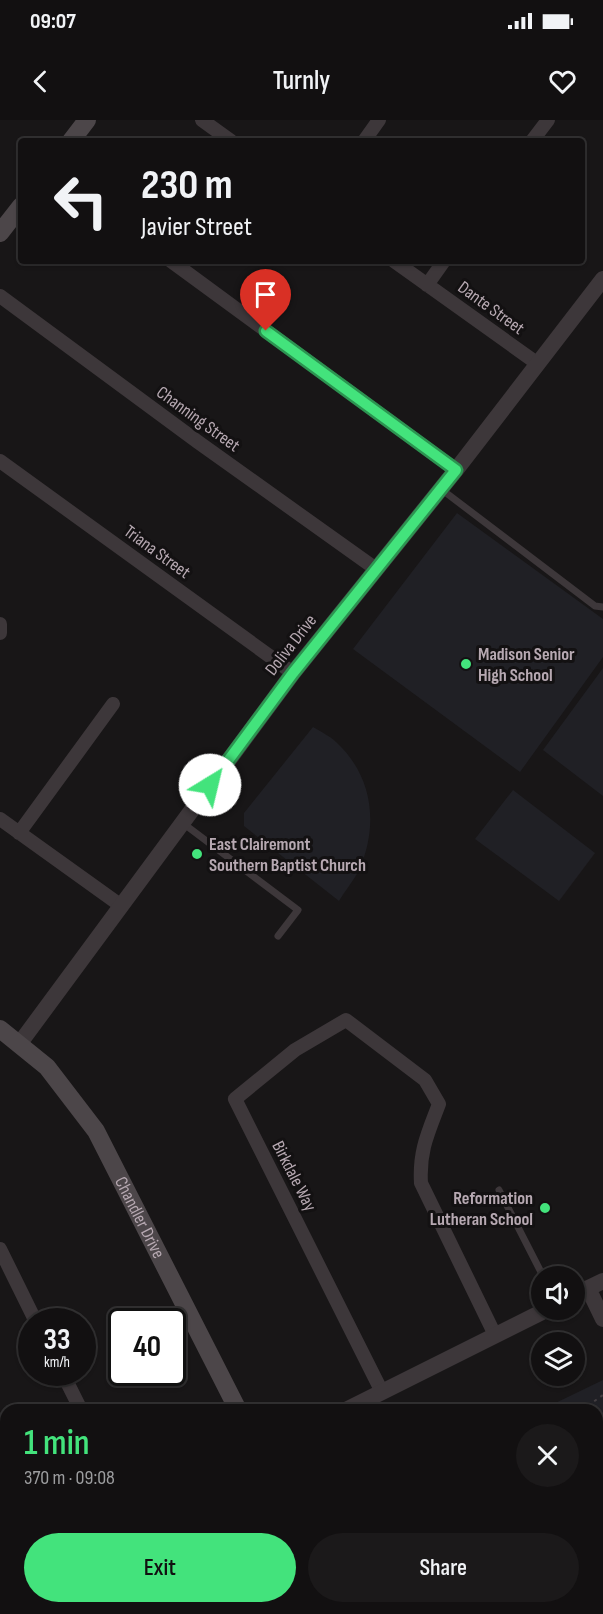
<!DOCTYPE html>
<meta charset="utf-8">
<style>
:root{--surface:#121011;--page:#1b191a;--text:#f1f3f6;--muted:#9c9d9f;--line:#313031;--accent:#43e37c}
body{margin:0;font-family:"Sofia Sans Condensed",sans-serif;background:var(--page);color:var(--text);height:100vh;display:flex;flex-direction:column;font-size:22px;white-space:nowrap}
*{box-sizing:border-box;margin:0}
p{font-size:20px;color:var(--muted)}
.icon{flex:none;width:33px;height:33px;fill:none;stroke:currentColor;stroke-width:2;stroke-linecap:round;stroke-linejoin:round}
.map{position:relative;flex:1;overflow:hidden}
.details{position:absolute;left:0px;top:1284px;width:603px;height:210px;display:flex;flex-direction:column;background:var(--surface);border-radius:18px 18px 0 0;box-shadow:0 2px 4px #0004,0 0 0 2px var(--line)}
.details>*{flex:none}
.top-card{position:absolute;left:18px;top:18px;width:567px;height:126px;border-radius:6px;box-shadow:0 2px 4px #0004,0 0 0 2px var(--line);background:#121011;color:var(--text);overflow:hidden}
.tools{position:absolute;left:531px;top:1146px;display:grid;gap:12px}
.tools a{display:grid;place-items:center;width:54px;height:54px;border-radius:50%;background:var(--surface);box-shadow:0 2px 4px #0004,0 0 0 2px var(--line);font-size:30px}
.speed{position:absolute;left:18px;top:1188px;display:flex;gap:12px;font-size:30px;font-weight:700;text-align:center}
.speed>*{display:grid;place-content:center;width:78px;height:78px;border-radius:50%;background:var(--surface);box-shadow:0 2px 4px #0004,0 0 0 2px var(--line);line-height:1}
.speed small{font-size:15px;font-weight:400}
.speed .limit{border:3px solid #111;border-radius:9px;background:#fff;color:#111}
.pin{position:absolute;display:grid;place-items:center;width:51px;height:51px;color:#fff;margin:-62px -26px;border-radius:50% 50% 50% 0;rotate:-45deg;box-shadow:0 0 6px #0007}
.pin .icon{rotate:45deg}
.me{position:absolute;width:66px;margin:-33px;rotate:36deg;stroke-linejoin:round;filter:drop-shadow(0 0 4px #0008)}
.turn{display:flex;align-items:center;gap:21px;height:126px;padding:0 24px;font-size:27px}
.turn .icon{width:78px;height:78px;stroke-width:2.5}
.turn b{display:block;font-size:42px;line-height:51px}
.round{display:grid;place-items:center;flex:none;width:63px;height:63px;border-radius:32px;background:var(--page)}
.head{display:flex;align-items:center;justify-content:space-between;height:102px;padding:0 24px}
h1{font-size:36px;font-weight:600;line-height:45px;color:var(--accent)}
.cta{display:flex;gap:12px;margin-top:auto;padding:12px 24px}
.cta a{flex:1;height:69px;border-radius:36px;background:var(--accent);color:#111;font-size:24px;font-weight:600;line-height:69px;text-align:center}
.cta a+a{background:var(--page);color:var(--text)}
.status{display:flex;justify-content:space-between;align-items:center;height:42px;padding:0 30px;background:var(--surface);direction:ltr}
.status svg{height:16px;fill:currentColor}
header{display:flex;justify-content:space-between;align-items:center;height:78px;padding:0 24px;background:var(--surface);font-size:27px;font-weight:600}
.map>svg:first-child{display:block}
</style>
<div class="status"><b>09:07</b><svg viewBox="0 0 49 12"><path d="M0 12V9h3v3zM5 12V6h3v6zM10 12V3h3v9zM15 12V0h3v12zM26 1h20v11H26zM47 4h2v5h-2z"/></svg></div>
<header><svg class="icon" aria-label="back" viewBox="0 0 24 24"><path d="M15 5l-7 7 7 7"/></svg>Turnly<svg class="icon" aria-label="heart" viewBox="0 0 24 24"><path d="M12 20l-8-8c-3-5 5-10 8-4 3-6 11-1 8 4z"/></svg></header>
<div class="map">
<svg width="603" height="1494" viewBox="0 0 603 1494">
<rect width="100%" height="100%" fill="#181617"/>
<path fill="#202025" d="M457 393 603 499V537L520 652 353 529Z
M603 548V676L543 630Z
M313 607C321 612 330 616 336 622 373 656 379 705 359 750 354 760 345 771 339 781L244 706V693Z
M513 670 595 733 559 781 475 719Z
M603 1260V1494H439L436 1488H597V1290H541Z"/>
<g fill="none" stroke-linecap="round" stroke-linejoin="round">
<path stroke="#433e41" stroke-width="2" stroke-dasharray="3 4.5" stroke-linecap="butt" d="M582 1290 603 1275
M597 1401 603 1405
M597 1456 602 1449 597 1431 603 1423
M569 1494 573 1488"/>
<path stroke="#3d373a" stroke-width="7" d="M441 369 595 486 603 487
M184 704 298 790 278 816
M499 1070 543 1156"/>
<path stroke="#3d373a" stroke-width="14" d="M202 0 231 21
M364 21 379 0
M532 21 548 0
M171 141 456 350
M394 141 538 244
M427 165 444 141
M0 176 198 322 376 449
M0 341 293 553
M0 504V513
M0 699 120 785
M19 713 113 584
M0 1129 36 1202
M62 1252 81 1290
M382 1272 235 979 295 930 346 900 425 960 439 984C428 1013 419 1031 421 1063L495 1215
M0 1423 6 1435
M33 1488 36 1494
M181 1488 184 1494"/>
<path stroke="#3d373a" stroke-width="16" d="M20 923 293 553 456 350 603 159
M588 1168 603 1199
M574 1175 603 1161
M346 1290 546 1190
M339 1488 342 1494"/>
<g stroke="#4c4649" stroke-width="18">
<path d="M71 21 87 0"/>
<path d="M0 113 21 86"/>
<path id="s1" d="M0 909 47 947 96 1011 238 1290"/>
<path d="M0 1465 6 1462"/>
</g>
</g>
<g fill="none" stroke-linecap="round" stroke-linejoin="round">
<defs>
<path id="route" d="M210 665 293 553 456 350 266 211"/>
</defs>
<use href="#route" stroke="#2c9451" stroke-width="15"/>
<use href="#route" stroke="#43e37c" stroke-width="10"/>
</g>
<g fill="#43e37c" stroke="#131112" stroke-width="2">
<circle cx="466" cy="544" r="6"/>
<circle cx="197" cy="734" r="6"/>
<circle cx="545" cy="1088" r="6"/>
</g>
<g text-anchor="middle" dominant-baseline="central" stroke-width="6" stroke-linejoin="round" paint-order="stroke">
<g font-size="18" fill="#b7a9b2" stroke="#131112">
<text transform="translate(491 188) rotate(36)">Dante Street</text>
<text transform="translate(198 299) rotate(36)">Channing Street</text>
<text transform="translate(157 432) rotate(36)">Triana Street</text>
<text transform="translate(291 525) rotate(-52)">Doliva Drive</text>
<text transform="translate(294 1056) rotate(63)">Birkdale Way</text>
<text stroke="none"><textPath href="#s1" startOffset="238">Chandler Drive</textPath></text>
</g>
<g font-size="18" font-weight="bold" fill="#b7a9b2" stroke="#131112" text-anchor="start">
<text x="478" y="534">Madison Senior<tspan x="478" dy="21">High School</tspan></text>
<text x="209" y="724">East Clairemont<tspan x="209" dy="21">Southern Baptist Church</tspan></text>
<text x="533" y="1078" text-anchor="end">Reformation<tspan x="533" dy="21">Lutheran School</tspan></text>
</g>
</g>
</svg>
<div class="tools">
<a><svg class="icon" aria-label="sound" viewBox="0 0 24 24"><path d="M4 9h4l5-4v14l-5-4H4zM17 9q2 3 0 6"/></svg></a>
<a><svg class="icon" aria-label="layers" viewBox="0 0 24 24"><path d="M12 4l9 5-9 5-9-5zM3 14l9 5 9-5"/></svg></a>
</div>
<div class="speed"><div>33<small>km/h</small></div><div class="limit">40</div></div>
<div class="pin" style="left:266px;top:211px;background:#d93025"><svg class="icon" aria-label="arrive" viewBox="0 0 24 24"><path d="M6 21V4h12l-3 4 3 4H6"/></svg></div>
<svg class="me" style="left:210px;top:665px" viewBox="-20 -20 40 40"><circle r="19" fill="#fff"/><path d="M0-13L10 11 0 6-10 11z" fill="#43e37c"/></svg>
<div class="top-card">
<div class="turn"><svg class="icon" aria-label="left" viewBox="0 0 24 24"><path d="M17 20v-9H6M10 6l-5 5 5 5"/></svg><div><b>230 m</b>Javier Street</div></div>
</div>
<section class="details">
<div class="head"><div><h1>1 min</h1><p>370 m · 09:08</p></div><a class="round"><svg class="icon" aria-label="close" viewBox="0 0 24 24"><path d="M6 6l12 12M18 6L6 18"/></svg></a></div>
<div class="cta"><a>Exit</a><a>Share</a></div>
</section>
</div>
